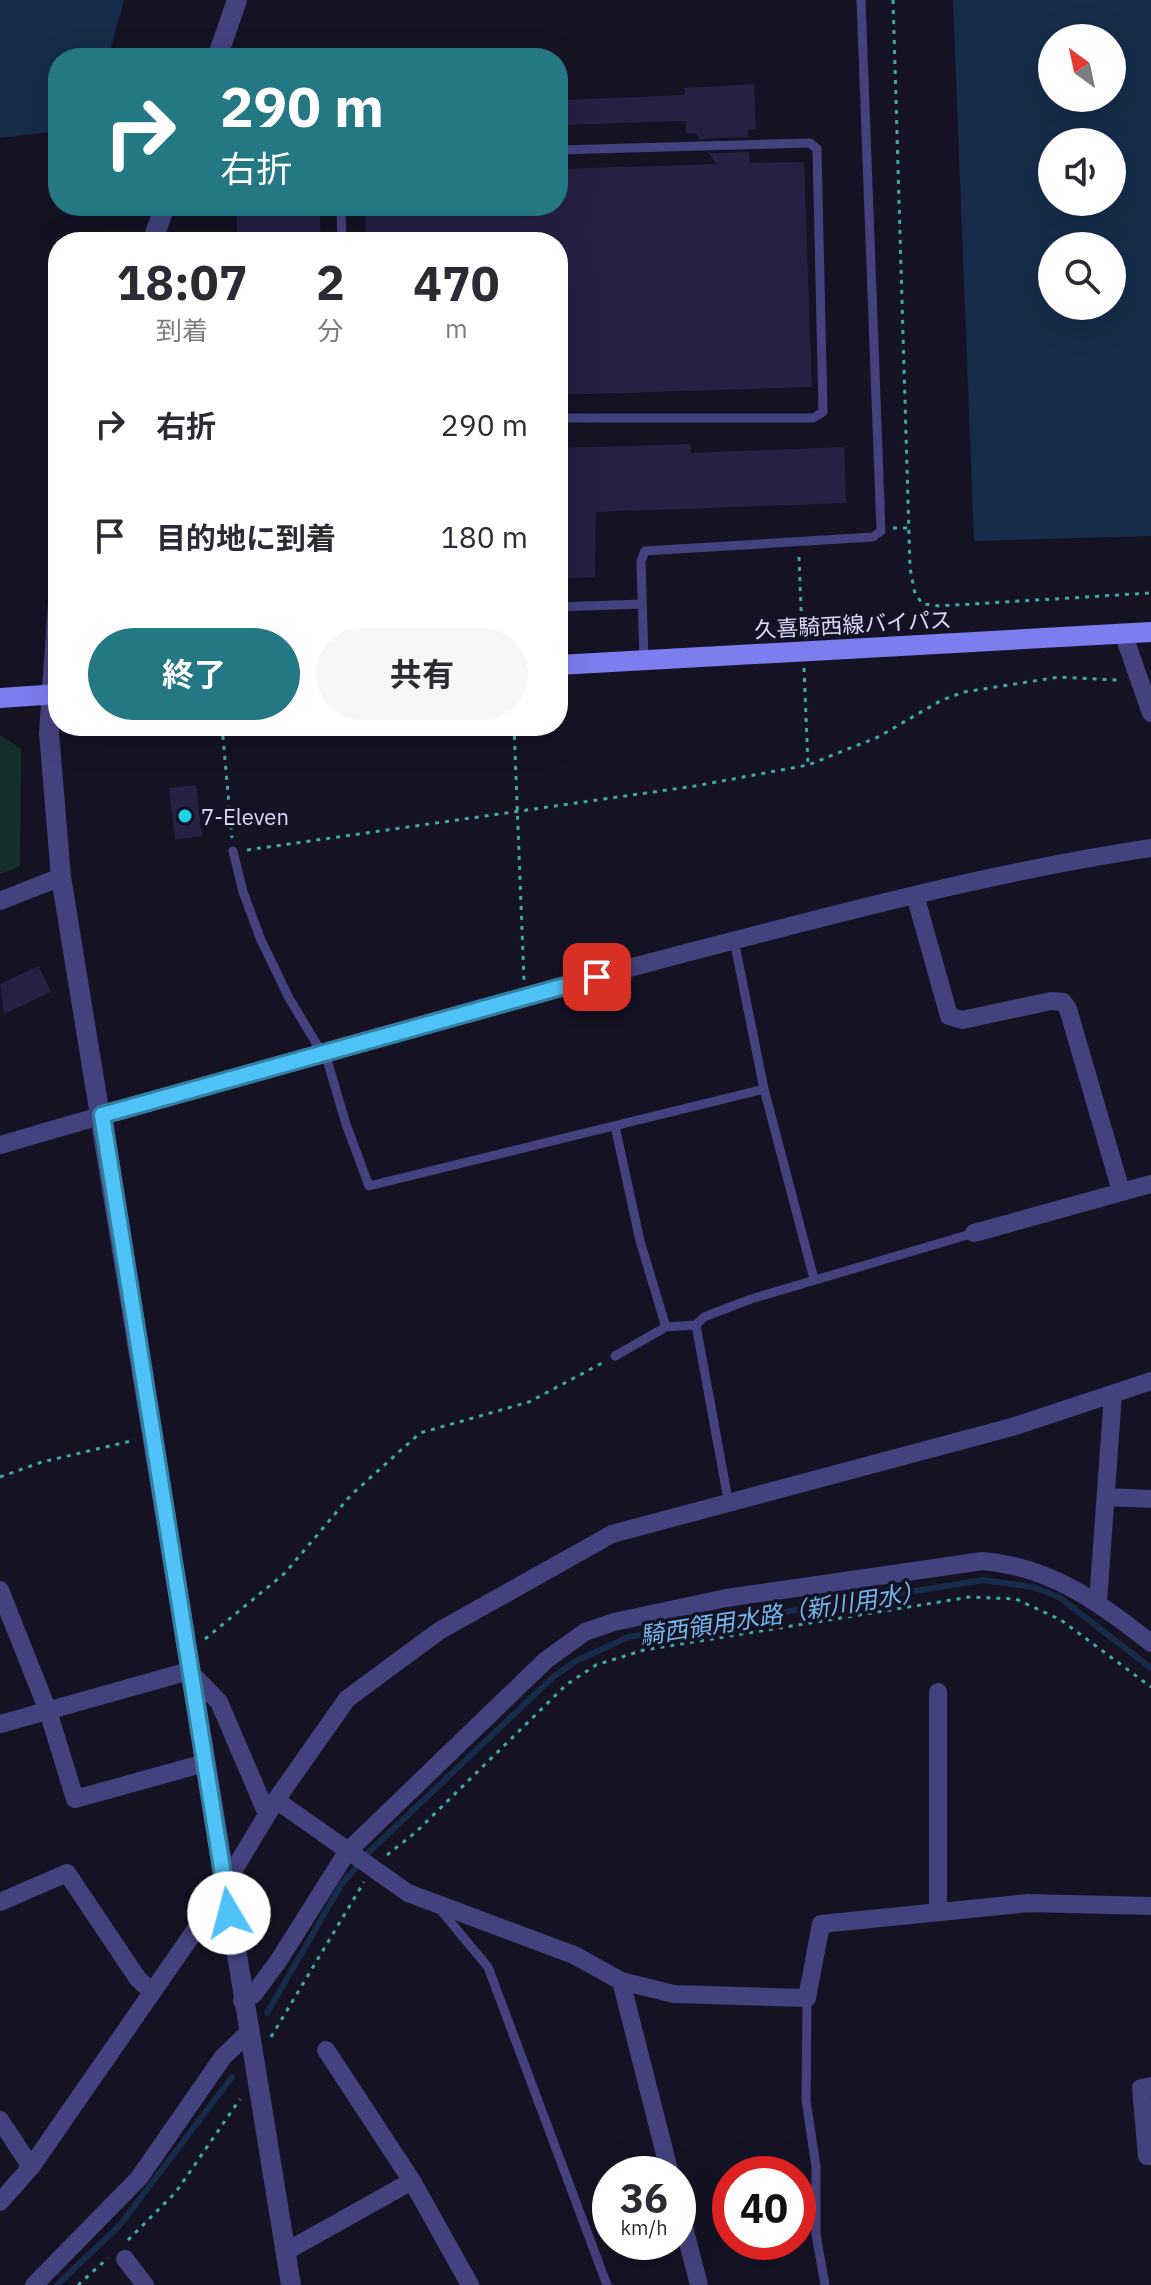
<!DOCTYPE html>
<html lang="ja">
<meta charset="utf-8">
<style>
:root{--surface:#fff;--page:#f7f7f7;--text:#2b2b33;--muted:#7c7c81;--accent:#247883}
body{margin:0;font-family:"IBM Plex Sans","Noto Sans JP",sans-serif;background:var(--page);color:var(--text);height:100vh;display:flex;flex-direction:column;font-size:30px;white-space:nowrap}
*{box-sizing:border-box;margin:0}
p{font-size:26px;color:var(--muted)}
.icon{flex:none;width:44px;height:44px;fill:none;stroke:currentColor;stroke-width:2;stroke-linecap:round;stroke-linejoin:round}
.map{position:relative;flex:1;overflow:hidden}
.drawer{position:absolute;left:48px;top:232px;width:520px;height:504px;display:flex;flex-direction:column;background:var(--surface);border-radius:32px;box-shadow:0 8px 32px #0002}
.drawer>*{flex:none}
.hud{position:absolute;left:48px;top:48px;width:520px;height:168px;border-radius:32px;box-shadow:0 8px 32px #0002;background:#247883;color:#fff;overflow:hidden}
.needle{width:52px;rotate:327deg}
.fabs{position:absolute;left:1038px;top:24px;display:grid;gap:16px}
.fabs a{display:grid;place-items:center;width:88px;height:88px;border-radius:50%;background:var(--surface);box-shadow:0 8px 32px #0002;font-size:40px}
.speed{position:absolute;left:592px;top:2156px;display:flex;gap:16px;font-size:40px;font-weight:700;text-align:center}
.speed>*{display:grid;place-content:center;width:104px;height:104px;border-radius:50%;background:var(--surface);box-shadow:0 8px 32px #0002;line-height:1}
.speed small{font-size:20px;font-weight:400}
.speed .limit{border:12px solid #d22;background:#fff;color:#111}
.pin{position:absolute;display:grid;place-items:center;width:68px;height:68px;color:#fff;margin:-34px;border-radius:16px;box-shadow:0 4px 12px #0006}
.me{position:absolute;width:88px;margin:-44px;rotate:352deg;stroke-linejoin:round;filter:drop-shadow(0 0 6px #0008)}
.turn{display:flex;align-items:center;gap:28px;height:168px;padding:0 40px;font-size:36px}
.turn .icon{width:104px;height:104px;stroke-width:2.5}
.turn b{display:block;font-size:56px;line-height:68px}
.eta{display:flex;justify-content:space-evenly;align-items:center;height:136px;text-align:center}
.eta b{font-size:48px;font-weight:700;line-height:56px}
.button{display:flex;gap:16px;margin-top:auto;padding:16px 40px}
.button a{flex:1;height:92px;border-radius:48px;background:var(--accent);color:#fff;font-size:32px;font-weight:700;line-height:92px;text-align:center}
.button a+a{background:var(--page);color:var(--text)}
ul{padding:0;list-style:none}
li{display:flex;align-items:center;gap:24px;height:112px;padding:0 40px}
li div{flex:1}
li b{display:block;font-size:30px}
li em{font-style:normal}
.map>svg:first-child{display:block}
</style>
<div class="map">
<svg width="1151" height="2285" viewBox="0 0 1151 2285">
<rect width="100%" height="100%" fill="#151224"/>
<path fill="#162e2c" d="M0 735 21 749 20 866 0 874Z"/>
<path fill="#162c4a" fill-rule="evenodd" d="M0 0H124L108 58H58V131L0 138Z
M953 0H1151V536L974 541ZM1052 38H1112V98H1052ZM1052 142H1112V202H1052ZM1052 246H1112V306H1052Z"/>
<g fill="none" stroke-linecap="round" stroke-linejoin="round">
<path stroke="#162c4a" stroke-width="6" d="M267 2013 341 1885 369 1852 553 1677 576 1661 628 1637 983 1580 1033 1587 1059 1597 1151 1668
M57 2285 120 2225 232 2077"/>
</g>
<path fill="#262043" d="M754 84 756 129 748 130V137L699 139 696 133H686V121L563 125 562 100 685 95 684 88Z
M749 152 750 163 804 162 812 387 558 395V242H365V206H558V169L716 164 709 153Z
M236 206H319L321 242H237Z
M691 444V453L844 447 846 503 596 512 595 577 558 579V448Z
M196 785 202 836 175 840 169 788Z
M39 966 51 992 4 1014 0 984Z"/>
<g fill="none" stroke-linecap="round" stroke-linejoin="round">
<path stroke="#3eaaa1" stroke-width="3" stroke-dasharray="4 6" stroke-linecap="butt" d="M893 0 910 568 915 594 923 604 939 606 1151 593
M893 528H909
M799 557 802 633
M804 668 808 765
M222 726 232 838
M514 726 524 980
M247 850 695 786 808 765 878 737 942 700 964 692 1059 677 1119 680
M0 1477 42 1462 135 1440
M205 1639 285 1573 351 1495 420 1433 529 1402 604 1362
M387 1855 416 1832 566 1685 596 1665 644 1650 970 1597 1016 1599 1061 1620 1151 1687
M271 2037 364 1882
M128 2240 176 2192 240 2099
M78 2285 108 2258"/>
<path stroke="#43427e" stroke-width="9" d="M558 150 810 143 817 149 823 412 813 418H558
M341 206 342 242
M558 607 641 604
M644 660 641 561 645 551 873 537 881 531 861 0
M233 851 243 892 261 940 289 998 328 1063 346 1124 369 1186 764 1089
M734 940 764 1089 814 1279
M615 1126 640 1241 666 1327
M696 1325 729 1505
M615 1356 666 1327 696 1325 704 1317 751 1299 974 1233
M439 1908 488 1967 607 2285
M807 1998 806 2100 816 2167V2234L825 2285"/>
<path stroke="#43427e" stroke-width="18" d="M1123 633 1151 713
M915 895 949 1016 962 1020 1051 1001 1063 1002 1068 1009 1121 1191
M0 901 61 877
M0 1145C220 1081 441 1018 663 959 824 917 986 873 1151 848
M974 1233 1151 1184
M1107 1497 1151 1499
M0 1590 48 1711 75 1799 205 1763
M1098 1602 1113 1394
M938 1692V1911
M0 1724 189 1671 219 1702 267 1814
M276 1800 408 1893 574 1955 621 1981 674 1994 807 1998 821 1924 1029 1903 1151 1906
M0 1902 67 1873 138 1979 151 1991
M621 1981 670 2174
M242 2001 254 1994 279 1960 347 1852 546 1660 585 1632 614 1622 726 1598 983 1561C1052 1567 1098 1602 1151 1643
M326 2050 412 2181 470 2285
M1151 2086 1141 2088 1147 2156H1151
M0 2120 31 2167
M0 2202 31 2167 212 1906 276 1800 347 1699 439 1631 612 1534 1012 1427 1151 1381
M678 2204 699 2285
M285 2252 412 2181
M125 2259 145 2285
M34 2285 139 2178 223 2057 247 2034"/>
<path stroke="#43427e" stroke-width="20" d="M217 58 237 0
M152 242 165 206
M58 603 49 733 61 877 291 2285"/>
<path stroke="#7c7def" stroke-width="20" d="M558 665 1151 632
M0 698 58 694"/>
</g>
<g fill="none" stroke-linecap="round" stroke-linejoin="round">
<defs>
<path id="route" d="M229 1913 102 1115 597 977"/>
</defs>
<use href="#route" stroke="#337fa1" stroke-width="20"/>
<use href="#route" stroke="#4fc3f7" stroke-width="14"/>
</g>
<circle fill="#1cd6e4" stroke="#151224" stroke-width="3" cx="185" cy="816" r="8"/>
<g text-anchor="middle" dominant-baseline="central" stroke-width="7" stroke-linejoin="round" paint-order="stroke">
<g font-size="22" fill="#dcdafb" stroke="#151224">
<text transform="translate(853 624) rotate(-3)">久喜騎西線バイパス</text>
</g>
<g font-size="22" fill="#dcdafb" stroke="#151224" text-anchor="start">
<text x="201" y="816">7-Eleven</text>
</g>
<g font-size="24" font-style="italic" fill="#74b9ee" stroke="#151224">
<text transform="translate(782 1613) rotate(-9)">騎西領用水路（新川用水）</text>
</g>
</g>
</svg>
<div class="fabs">
<a><svg class="needle" viewBox="-14 -14 28 28"><path d="M0-13l5 13h-10z" fill="#e53935"/><path d="M0 13l5-13h-10z" fill="#7c7c81"/></svg></a>
<a><svg class="icon" aria-label="sound" viewBox="0 0 24 24"><path d="M4 9h4l5-4v14l-5-4H4zM17 9q2 3 0 6"/></svg></a>
<a><svg class="icon" aria-label="search" viewBox="0 0 24 24"><circle cx="10" cy="10" r="6"/><path d="M15 15l6 6"/></svg></a>
</div>
<div class="speed"><div>36<small>km/h</small></div><div class="limit">40</div></div>
<div class="pin" style="left:597px;top:977px;background:#d93025"><svg class="icon" aria-label="arrive" viewBox="0 0 24 24"><path d="M6 21V4h12l-3 4 3 4H6"/></svg></div>
<svg class="me" style="left:229px;top:1913px" viewBox="-20 -20 40 40"><circle r="19" fill="#fff"/><path d="M0-13L10 11 0 6-10 11z" fill="#4fc3f7"/></svg>
<div class="hud">
<div class="turn"><svg class="icon" aria-label="right" viewBox="0 0 24 24"><path d="M7 20v-9h11M14 6l5 5-5 5"/></svg><div><b>290 m</b>右折</div></div>
</div>
<section class="drawer">
<div class="eta">
<div><b>18:07</b><p>到着</p></div>
<div><b>2</b><p>分</p></div>
<div><b>470</b><p>m</p></div>
</div>
<ul>
<li><svg class="icon" aria-label="right" viewBox="0 0 24 24"><path d="M7 20v-9h11M14 6l5 5-5 5"/></svg><div><b>右折</b></div><em>290 m</em></li>
<li><svg class="icon" aria-label="arrive" viewBox="0 0 24 24"><path d="M6 21V4h12l-3 4 3 4H6"/></svg><div><b>目的地に到着</b></div><em>180 m</em></li>
</ul>
<div class="button"><a>終了</a><a>共有</a></div>
</section>
</div>
